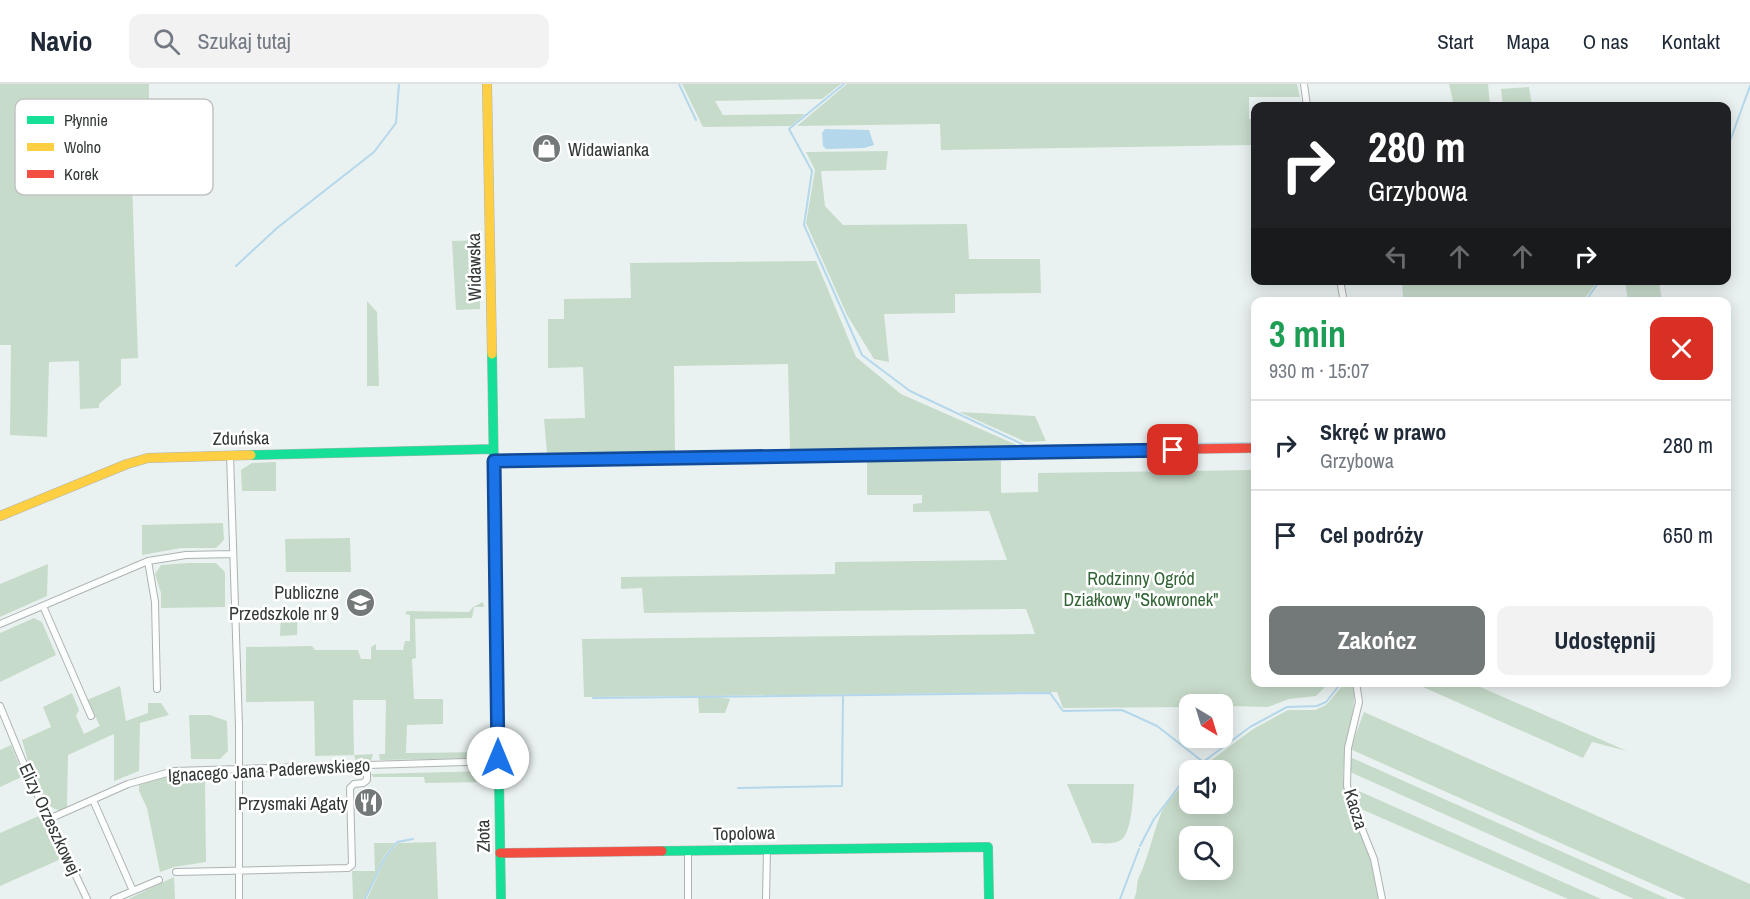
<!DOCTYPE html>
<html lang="pl">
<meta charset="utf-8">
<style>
:root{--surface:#fff;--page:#f2f2f3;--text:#1f2937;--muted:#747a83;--line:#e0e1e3;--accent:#727978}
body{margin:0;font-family:"Archivo Narrow",sans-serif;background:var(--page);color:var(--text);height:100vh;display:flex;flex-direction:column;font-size:22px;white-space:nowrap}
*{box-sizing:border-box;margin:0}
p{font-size:20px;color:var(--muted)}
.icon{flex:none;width:33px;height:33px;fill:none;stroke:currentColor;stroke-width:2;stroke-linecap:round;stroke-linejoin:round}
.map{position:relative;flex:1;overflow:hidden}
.sheet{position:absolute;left:1251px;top:213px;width:480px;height:390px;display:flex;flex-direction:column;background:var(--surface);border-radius:12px;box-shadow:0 3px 15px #0003}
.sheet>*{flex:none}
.top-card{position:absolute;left:1251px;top:18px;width:480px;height:183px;border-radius:12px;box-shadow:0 3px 15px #0003;background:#202124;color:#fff;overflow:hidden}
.needle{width:39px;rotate:142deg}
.controls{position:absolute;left:1179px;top:610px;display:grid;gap:12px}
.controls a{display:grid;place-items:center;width:54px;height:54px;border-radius:12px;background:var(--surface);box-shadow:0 3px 15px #0003;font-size:30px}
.pin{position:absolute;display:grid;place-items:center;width:51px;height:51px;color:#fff;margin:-26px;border-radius:12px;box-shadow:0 3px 9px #0006}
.me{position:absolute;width:66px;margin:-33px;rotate:0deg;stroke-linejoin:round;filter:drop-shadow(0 0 4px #0008)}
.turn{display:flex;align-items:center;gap:21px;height:126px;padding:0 18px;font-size:27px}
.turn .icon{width:78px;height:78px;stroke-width:2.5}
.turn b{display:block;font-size:42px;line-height:51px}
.lanes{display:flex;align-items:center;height:57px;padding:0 18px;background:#0003;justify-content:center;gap:30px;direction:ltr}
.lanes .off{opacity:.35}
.round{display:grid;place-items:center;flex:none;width:63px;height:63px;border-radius:12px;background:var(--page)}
.head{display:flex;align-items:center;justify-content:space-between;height:102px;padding:0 18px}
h1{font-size:36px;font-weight:800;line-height:45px;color:#1e9e55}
.button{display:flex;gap:12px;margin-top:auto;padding:12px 18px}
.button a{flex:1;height:69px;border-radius:12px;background:var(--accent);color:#fff;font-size:24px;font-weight:800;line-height:69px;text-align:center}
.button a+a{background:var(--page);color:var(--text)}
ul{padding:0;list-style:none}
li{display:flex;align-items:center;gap:18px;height:90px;padding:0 18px;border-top:2px solid var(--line)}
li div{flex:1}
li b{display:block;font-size:22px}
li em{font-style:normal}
header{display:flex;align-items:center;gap:36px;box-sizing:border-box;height:84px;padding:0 30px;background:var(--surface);border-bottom:2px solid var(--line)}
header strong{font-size:28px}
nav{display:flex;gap:33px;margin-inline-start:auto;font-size:21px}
.search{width:420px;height:54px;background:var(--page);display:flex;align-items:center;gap:15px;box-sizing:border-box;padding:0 21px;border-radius:12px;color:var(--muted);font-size:22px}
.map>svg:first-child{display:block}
</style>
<header>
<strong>Navio</strong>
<div class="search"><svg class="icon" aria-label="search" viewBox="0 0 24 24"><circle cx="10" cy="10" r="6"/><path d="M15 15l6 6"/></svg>Szukaj tutaj</div>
<nav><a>Start</a><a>Mapa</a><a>O nas</a><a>Kontakt</a></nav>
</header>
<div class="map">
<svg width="1750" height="815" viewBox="0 0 1750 815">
<rect width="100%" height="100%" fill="#eaf2f1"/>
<path fill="#c7dbca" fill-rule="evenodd" d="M0 0H149L148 87 132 97 138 274 121 275V301L99 320V324L80 325 79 277 49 278 47 353 10 351 11 261H0Z
M682 0H841L822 15 715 17 723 31 805 30 791 42 703 43Z
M847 0H1297L1300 13H1249V35H1255V61L941 66 940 40 797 42Z
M1449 0H1488L1490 22H1454Z
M1529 3 1532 22H1503L1501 5Z
M888 67 886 86 821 87 825 122 843 141 967 140 969 175H1040L1041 209 955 210V229L884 230 889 278 874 275 847 231 806 139 815 86 806 68Z
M481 156 480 225 456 226 452 157Z
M816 177 856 273 901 310 1019 362 790 365 788 280 674 282 675 367 547 369 544 335 585 334 583 283 548 284V235H564V215L631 214 630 179Z
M1594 197V202L1582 218 1436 217 1435 213H1403L1402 197Z
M1625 197H1659L1662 217H1628Z
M367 217 377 228 379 302H367Z
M959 328 1035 332 1046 357 1026 358Z
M1001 377V409L1038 408V389L1255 386 1256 598 1329 599 1316 612 1289 615 1268 623 1190 621 1189 623 1063 624 1057 608 708 612 730 615 725 629H699L698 612 584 613 582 555 1035 550 1026 525 644 529 642 504 621 505V493L835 490V478L1007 476 989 427 913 428V420L922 419V411H867V378Z
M276 378V407H242L241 386 252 379Z
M223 439 224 456 216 464H181L142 471V441Z
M350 454 351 488H286L285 455Z
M189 479H216L225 488V523L161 524V509L155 490 161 481Z
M48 480 47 512 0 533V500Z
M483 518 484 523H474L472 534 415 535 416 574 412 575 414 615H443V640L407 641 406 669 488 668 485 674 380 676 379 670H385L386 616H353L354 671 373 670 371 677 356 678 354 671 315 672 314 617 246 618V563L312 562 315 566H358L361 575H371V563L376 560V566H403L405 557H410V531L405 530 407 527 469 528 473 523Z
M281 526H298L297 551 280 552Z
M34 534 42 538 56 571 0 598V549Z
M1345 599H1353C1358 632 1343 661 1343 695 1344 721 1358 742 1367 765 1372 781 1375 799 1378 815H1134C1138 807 1136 799 1139 793 1149 772 1153 748 1162 727 1168 715 1181 704 1189 695L1190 720H1222V687H1197L1253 645 1288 626H1315L1326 621ZM1190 753H1222V786H1190Z
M1414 599H1471L1627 667 1592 658 1583 674Z
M120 602 126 637 148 629V619H161L169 631 140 639 139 687 114 697V650L68 671 67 724 62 727C34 722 30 680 22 656L51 643 43 623 72 609 79 626 76 632 84 650 100 642 87 616Z
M1364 628 1750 800V815H1686L1350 665Z
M189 631H210L227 637 228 667 220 675H191Z
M11 661 24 692 0 703V666Z
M1350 673 1668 815H1634L1350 688Z
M488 687V698L425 699 424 693H373L371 690Z
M190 690H205L211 695 205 699 206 778 174 783 160 788 147 724 139 707V701L159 694Z
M1067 700H1134C1133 712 1132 749 1121 756 1113 761 1101 759 1092 759Z
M1350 703 1601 815H1568L1354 722Z
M41 731 61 775 0 802V749Z
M436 758 438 815H367L386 773 398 759Z
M374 759H395L384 772 365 815H353L352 787H375Z
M174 793 175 815H128Z"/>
<path fill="#b4d7eb" d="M825 45 869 46 874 61 864 64 826 65 823 62 822 49Z"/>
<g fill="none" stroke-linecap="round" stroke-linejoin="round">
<path stroke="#b4d7eb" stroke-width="2" d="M679 0 696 36
M844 0 789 45 812 87 804 141 862 271 910 307 1026 362 1256 359
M1726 68 1750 2
M236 182 277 144 374 68 396 39 399 0
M1585 218 1600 196
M593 614 1050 609 1063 627 1122 626 1157 642 1202 677
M1191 687 1250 643 1287 623 1317 622 1326 618 1342 598
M738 704 842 702 843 612
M1140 762 1154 735 1190 688
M365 815 385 773 397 758 413 755
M1120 815 1139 765"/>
<defs>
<path id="street" d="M1304 0 1307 22
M1340 196 1344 218
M230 371 239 642V815
M148 477 155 518 157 605
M43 522 91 632
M0 540 148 477 186 471 233 470
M1356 598 1359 618 1348 664 1347 702 1356 730 1374 775 1382 815
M0 622 30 695 87 815
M93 716 133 807
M49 735 128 700 174 687 498 677
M688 766V815
M176 788 348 784 352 781 350 704 354 700 363 699 367 696V681
M114 815 159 796
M766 815 767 765"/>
<path id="fast" d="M492 270 501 815
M251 371 493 365
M494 377 865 371
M662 767 988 763 989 815"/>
<path id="slow" d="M487 0 492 270
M865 371 1121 366
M0 432 127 380 148 374 251 371"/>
<path id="jam" d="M1121 366 1256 364
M500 769 662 767"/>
</defs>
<use href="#street" stroke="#adb3b2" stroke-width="8"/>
<use href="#fast" stroke="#adb3b2" stroke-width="10"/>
<use href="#slow" stroke="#adb3b2" stroke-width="10"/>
<use href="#jam" stroke="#adb3b2" stroke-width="10"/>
<use href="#street" stroke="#fcfdfd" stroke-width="6"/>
<use href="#fast" stroke="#16e098" stroke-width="9"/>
<use href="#slow" stroke="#ffcf43" stroke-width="9"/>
<use href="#jam" stroke="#f24e42" stroke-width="9"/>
</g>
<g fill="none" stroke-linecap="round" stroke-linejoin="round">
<defs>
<path id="route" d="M498 674 494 377 1173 366"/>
</defs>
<use href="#route" stroke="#114b97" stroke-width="15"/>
<use href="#route" stroke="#1a73e8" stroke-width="10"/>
</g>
<defs>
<symbol id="shop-disc" viewBox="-11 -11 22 22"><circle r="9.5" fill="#727978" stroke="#fff"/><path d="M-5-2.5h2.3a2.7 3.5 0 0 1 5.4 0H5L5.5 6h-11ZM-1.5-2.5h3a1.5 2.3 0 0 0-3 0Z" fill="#fff"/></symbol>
<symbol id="school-disc" viewBox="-11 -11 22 22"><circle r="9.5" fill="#727978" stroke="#fff"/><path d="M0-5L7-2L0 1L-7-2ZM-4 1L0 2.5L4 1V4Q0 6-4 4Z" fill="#fff"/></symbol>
<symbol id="restaurant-disc" viewBox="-11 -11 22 22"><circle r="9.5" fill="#727978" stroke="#fff"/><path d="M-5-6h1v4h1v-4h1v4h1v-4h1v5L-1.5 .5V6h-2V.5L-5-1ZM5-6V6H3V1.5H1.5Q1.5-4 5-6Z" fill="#fff"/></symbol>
</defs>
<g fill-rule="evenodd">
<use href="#shop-disc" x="530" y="48" width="33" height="33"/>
<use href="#school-disc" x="344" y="502" width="33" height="33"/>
<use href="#restaurant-disc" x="352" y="702" width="33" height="33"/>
</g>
<g text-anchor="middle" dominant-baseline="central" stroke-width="5" stroke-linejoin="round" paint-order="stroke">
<g font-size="18" fill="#323837" stroke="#fff" text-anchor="end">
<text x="568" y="65" text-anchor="start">Widawianka</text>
<text x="339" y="508">Publiczne<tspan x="339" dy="21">Przedszkole nr 9</tspan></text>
<text x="348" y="719">Przysmaki Agaty</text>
</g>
<g font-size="18" fill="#323837" stroke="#fff">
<text transform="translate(474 183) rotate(-91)">Widawska</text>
<text transform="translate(241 354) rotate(-1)">Zduńska</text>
<text transform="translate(269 686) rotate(-3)">Ignacego Jana Paderewskiego</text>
<text transform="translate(1356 725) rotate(73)">Kacza</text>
<text transform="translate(50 735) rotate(65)">Elizy Orzeszkowej</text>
<text transform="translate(744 749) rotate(-1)">Topolowa</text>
<text transform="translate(483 752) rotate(-91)">Złota</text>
</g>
<g font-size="18" fill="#316434" stroke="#fff">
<text x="1141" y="494">Rodzinny Ogród<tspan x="1141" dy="21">Działkowy "Skowronek"</tspan></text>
</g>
</g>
<rect x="15" y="15" width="198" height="96" rx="9" fill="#fff" stroke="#c2c3c3" stroke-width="1.5"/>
<rect x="27" y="32" width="27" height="8" fill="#16e098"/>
<rect x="27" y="59" width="27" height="8" fill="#ffcf43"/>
<rect x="27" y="86" width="27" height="8" fill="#f24e42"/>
<g font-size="16" fill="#323837">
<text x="64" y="42">Płynnie</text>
<text x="64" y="69">Wolno</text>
<text x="64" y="96">Korek</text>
</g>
</svg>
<div class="controls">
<a><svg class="needle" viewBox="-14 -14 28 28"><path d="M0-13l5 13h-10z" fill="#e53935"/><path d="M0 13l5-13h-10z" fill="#747a83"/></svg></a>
<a><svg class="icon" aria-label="sound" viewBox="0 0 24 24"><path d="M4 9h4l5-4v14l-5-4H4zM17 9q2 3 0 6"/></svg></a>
<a><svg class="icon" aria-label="search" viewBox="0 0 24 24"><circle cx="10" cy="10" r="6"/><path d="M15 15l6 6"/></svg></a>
</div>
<div class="pin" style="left:1173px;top:366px;background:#d93025"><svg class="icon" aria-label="arrive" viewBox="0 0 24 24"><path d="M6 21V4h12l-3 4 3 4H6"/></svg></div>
<svg class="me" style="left:498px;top:674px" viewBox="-20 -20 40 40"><circle r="19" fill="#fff"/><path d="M0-13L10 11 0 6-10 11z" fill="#1a73e8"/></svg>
<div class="top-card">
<div class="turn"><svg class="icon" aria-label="right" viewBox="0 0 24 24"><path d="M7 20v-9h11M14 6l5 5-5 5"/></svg><div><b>280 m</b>Grzybowa</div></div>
<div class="lanes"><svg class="icon off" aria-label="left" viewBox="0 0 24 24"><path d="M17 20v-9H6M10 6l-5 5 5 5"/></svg><svg class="icon off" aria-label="ahead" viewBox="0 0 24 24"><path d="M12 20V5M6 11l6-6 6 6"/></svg><svg class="icon off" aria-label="ahead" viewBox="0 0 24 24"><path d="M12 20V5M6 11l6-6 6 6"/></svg><svg class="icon" aria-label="right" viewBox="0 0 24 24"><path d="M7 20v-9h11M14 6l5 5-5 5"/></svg></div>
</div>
<section class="sheet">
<div class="head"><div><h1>3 min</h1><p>930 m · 15:07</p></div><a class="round" style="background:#d93025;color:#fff"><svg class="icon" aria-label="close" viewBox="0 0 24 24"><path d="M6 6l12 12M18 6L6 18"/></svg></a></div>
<ul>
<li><svg class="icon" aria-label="right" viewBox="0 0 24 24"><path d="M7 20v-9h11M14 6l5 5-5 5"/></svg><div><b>Skręć w prawo</b><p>Grzybowa</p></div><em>280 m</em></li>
<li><svg class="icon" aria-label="arrive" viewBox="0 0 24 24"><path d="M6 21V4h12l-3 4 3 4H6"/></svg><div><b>Cel podróży</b></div><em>650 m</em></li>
</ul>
<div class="button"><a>Zakończ</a><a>Udostępnij</a></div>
</section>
</div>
